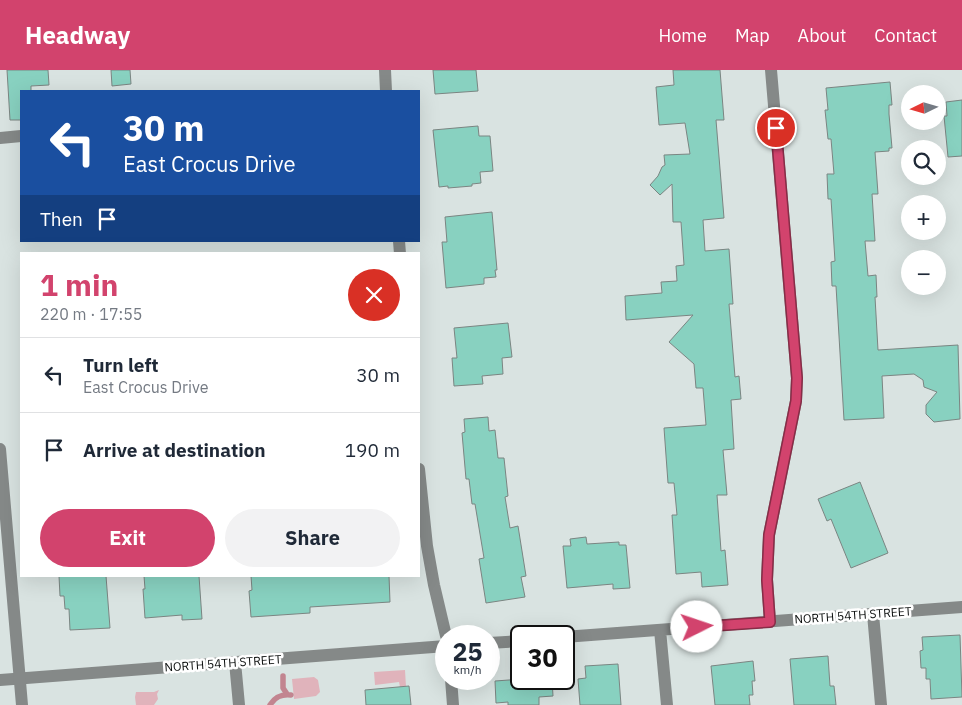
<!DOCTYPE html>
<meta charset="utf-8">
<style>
:root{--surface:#fff;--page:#f2f2f3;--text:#1f2937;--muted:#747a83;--line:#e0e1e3;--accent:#d2436d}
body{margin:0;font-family:"IBM Plex Sans",sans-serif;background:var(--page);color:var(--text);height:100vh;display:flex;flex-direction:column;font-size:19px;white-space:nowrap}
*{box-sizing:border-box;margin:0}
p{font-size:16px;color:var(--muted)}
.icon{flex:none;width:28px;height:28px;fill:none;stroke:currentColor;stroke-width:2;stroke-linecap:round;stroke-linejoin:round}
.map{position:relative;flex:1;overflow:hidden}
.panel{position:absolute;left:20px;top:182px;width:400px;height:325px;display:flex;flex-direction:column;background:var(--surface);border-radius:0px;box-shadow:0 5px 20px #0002}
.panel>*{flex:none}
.top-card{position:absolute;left:20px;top:20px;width:400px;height:152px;border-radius:0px;box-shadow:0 5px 20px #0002;background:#1a4fa0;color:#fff;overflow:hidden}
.needle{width:32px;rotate:265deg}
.buttons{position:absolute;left:901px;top:15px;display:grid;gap:10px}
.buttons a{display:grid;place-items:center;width:45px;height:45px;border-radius:50%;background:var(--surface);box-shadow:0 5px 20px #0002;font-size:25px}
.speed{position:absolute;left:435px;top:555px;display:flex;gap:10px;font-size:25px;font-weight:700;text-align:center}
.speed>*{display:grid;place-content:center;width:65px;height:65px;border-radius:50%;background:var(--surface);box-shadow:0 5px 20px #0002;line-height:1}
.speed small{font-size:12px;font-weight:400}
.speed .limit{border:2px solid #111;border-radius:8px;background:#fff;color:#111}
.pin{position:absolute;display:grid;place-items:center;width:42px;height:42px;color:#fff;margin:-21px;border:2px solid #fff;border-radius:50%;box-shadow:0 1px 5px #0007}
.me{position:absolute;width:55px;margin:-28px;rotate:86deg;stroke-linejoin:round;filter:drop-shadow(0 0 4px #0008)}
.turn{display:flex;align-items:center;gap:18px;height:105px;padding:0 20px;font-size:22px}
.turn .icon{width:65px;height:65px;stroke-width:2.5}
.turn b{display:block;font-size:35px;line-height:42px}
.then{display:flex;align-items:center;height:48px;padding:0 20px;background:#0003;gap:10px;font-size:19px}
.round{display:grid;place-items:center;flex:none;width:52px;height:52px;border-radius:26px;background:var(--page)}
.summary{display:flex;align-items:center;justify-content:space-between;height:85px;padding:0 20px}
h1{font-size:30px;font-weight:700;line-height:38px;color:var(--accent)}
.cta{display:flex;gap:10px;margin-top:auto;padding:10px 20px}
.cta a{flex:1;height:58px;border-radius:30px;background:var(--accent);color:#fff;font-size:20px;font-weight:700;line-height:58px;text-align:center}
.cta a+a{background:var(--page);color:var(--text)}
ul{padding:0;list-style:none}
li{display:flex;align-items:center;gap:15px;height:75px;padding:0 20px;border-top:1px solid var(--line)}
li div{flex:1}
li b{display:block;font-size:19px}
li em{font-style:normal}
header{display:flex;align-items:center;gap:30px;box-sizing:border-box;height:70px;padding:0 25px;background:var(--accent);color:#fff}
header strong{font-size:24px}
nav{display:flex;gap:28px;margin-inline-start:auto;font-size:18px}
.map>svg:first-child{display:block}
</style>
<header>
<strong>Headway</strong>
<nav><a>Home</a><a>Map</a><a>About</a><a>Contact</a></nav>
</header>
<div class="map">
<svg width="962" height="635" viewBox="0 0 962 635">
<rect width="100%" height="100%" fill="#d9e3e1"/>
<path fill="#e0b3bb" d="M405 600 406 617H400L399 612 375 615 374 602Z
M314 607 318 610 320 622 316 626 294 629 292 609Z
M159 620 157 624 158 629 154 635H136L135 627 136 622H154Z"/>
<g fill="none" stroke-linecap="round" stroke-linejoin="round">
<path stroke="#c28590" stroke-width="5.5" d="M283 606V618L287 624
M270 635C275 627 281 624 291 625"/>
</g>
<path fill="#88d1c0" stroke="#7b8582" d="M7 0H48L49 15 31 16V21H21V50H10Z
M111 0H130L131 14 112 16Z
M433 0H476L478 21 435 24Z
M673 0H720L724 50H716L724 148 703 150 705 181 729 179 733 234H729L735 307 739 306 741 329 731 330 734 379 723 380 727 425H717L721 481 725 480 728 515 702 517 701 502 676 504 672 445H677L674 413H668L664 358 706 355 703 318H696L694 294 669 272 693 245 626 250 625 226 662 223 661 212 677 211 676 196 684 195 681 152H673L672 114 660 125 650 115 658 106 662 97 665 95 664 85 690 84 685 53 659 55 656 17 674 15Z
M890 12 892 35H889V44L892 78H889V81L875 82 878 124H872L875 171H865L868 206 876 205 877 227H875L878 280 958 275 960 349 934 352 926 344V335L937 322 924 317 923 310 914 304 882 306 884 348 844 350 836 216H832L831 192 835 191 831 129H828L827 104H834L831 69H828L825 40H828L826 18Z
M962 30V86L948 87 944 46H947L946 32Z
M478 56 479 66H490L493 101 480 102 481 113 472 114V116L448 118V116L439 117 433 60Z
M492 142 497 200H495L496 207 484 208V214L446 218 442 172H447L445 147Z
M508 253 512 287 502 288 503 304 482 306 483 314 454 316 452 288H457L454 258Z
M488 347 489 361 495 360 498 388H504L508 426 505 427 510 458 518 456 526 506 521 507 525 527 486 533 479 489 484 488 475 434H472L469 409H466L462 363 465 362 464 349Z
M860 412 888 483 851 498 831 449 827 451 818 429Z
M586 467 587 474 619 472V475H626L630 518 613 519V514L567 518 563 476H571L570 469Z
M59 506H106L110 558 70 560 69 539H65L64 526H60Z
M144 506H199L202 549 182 550V545L145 548 143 519H145Z
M251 506H389L390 532 310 537V543L251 547 249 521 252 520Z
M960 565 962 627 931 629 930 609H926V598H921L920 581 923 580 922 567Z
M828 586 830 616H834L836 635H794L790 589Z
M753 591 755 611H752L753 625H749L750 635H715L711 596Z
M618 594 621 635H580L578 609 586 608 585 596Z
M523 609H552L553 626 539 627V635H508V632L496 633 495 611Z
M409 616 411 635H366L365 620Z"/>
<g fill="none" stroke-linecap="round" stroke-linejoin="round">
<path stroke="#858988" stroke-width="12" d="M385 0 386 21
M0 68 21 66
M399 171 400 184
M419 399 427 476 434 515 446 566
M873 544 881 635
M770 552 767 509 769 465 796 331 797 308 771 0
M660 560 667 635
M564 567 962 537
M489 573 521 571
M235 592 239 635
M451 609 453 635
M0 610 446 576"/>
<path stroke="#858988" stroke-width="12" d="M0 379 22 635"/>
</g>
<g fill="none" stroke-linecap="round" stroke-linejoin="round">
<defs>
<path id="route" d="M697 557 770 552 767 510 769 465 796 331 797 308 776 58"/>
</defs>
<use href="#route" stroke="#882c47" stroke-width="12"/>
<use href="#route" stroke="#d2436d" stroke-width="9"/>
</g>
<g text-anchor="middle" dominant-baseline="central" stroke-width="5" stroke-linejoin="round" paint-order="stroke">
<g font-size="12" fill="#090c0b" stroke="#fff">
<text transform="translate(853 545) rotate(-4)">NORTH 54TH STREET</text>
<text transform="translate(223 593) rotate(-4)">NORTH 54TH STREET</text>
</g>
</g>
</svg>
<div class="buttons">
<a><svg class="needle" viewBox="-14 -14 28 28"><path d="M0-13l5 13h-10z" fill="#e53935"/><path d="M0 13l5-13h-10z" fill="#747a83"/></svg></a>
<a><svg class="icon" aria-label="search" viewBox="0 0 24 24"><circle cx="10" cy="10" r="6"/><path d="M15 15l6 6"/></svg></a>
<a>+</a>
<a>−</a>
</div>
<div class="speed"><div>25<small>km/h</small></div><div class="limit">30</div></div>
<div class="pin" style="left:776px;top:58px;background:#d93025"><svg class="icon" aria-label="arrive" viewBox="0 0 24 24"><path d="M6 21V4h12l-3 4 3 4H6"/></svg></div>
<svg class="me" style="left:697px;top:557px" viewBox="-20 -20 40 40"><circle r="19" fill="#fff"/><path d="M0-13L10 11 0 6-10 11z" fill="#d2436d"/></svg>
<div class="top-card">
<div class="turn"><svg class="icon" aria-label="left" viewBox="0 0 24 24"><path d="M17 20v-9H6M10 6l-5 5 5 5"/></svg><div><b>30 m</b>East Crocus Drive</div></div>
<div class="then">Then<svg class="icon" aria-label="arrive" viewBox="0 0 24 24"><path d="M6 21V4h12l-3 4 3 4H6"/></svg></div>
</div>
<section class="panel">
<div class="summary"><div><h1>1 min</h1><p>220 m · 17:55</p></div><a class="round" style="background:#d93025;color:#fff"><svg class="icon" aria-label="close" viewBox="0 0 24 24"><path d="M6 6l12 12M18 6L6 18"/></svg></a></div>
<ul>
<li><svg class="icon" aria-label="left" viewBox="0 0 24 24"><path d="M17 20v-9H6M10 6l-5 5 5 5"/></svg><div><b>Turn left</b><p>East Crocus Drive</p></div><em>30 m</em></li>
<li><svg class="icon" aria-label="arrive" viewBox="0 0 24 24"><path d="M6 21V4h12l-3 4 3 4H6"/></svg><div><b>Arrive at destination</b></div><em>190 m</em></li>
</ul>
<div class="cta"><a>Exit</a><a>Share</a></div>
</section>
</div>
